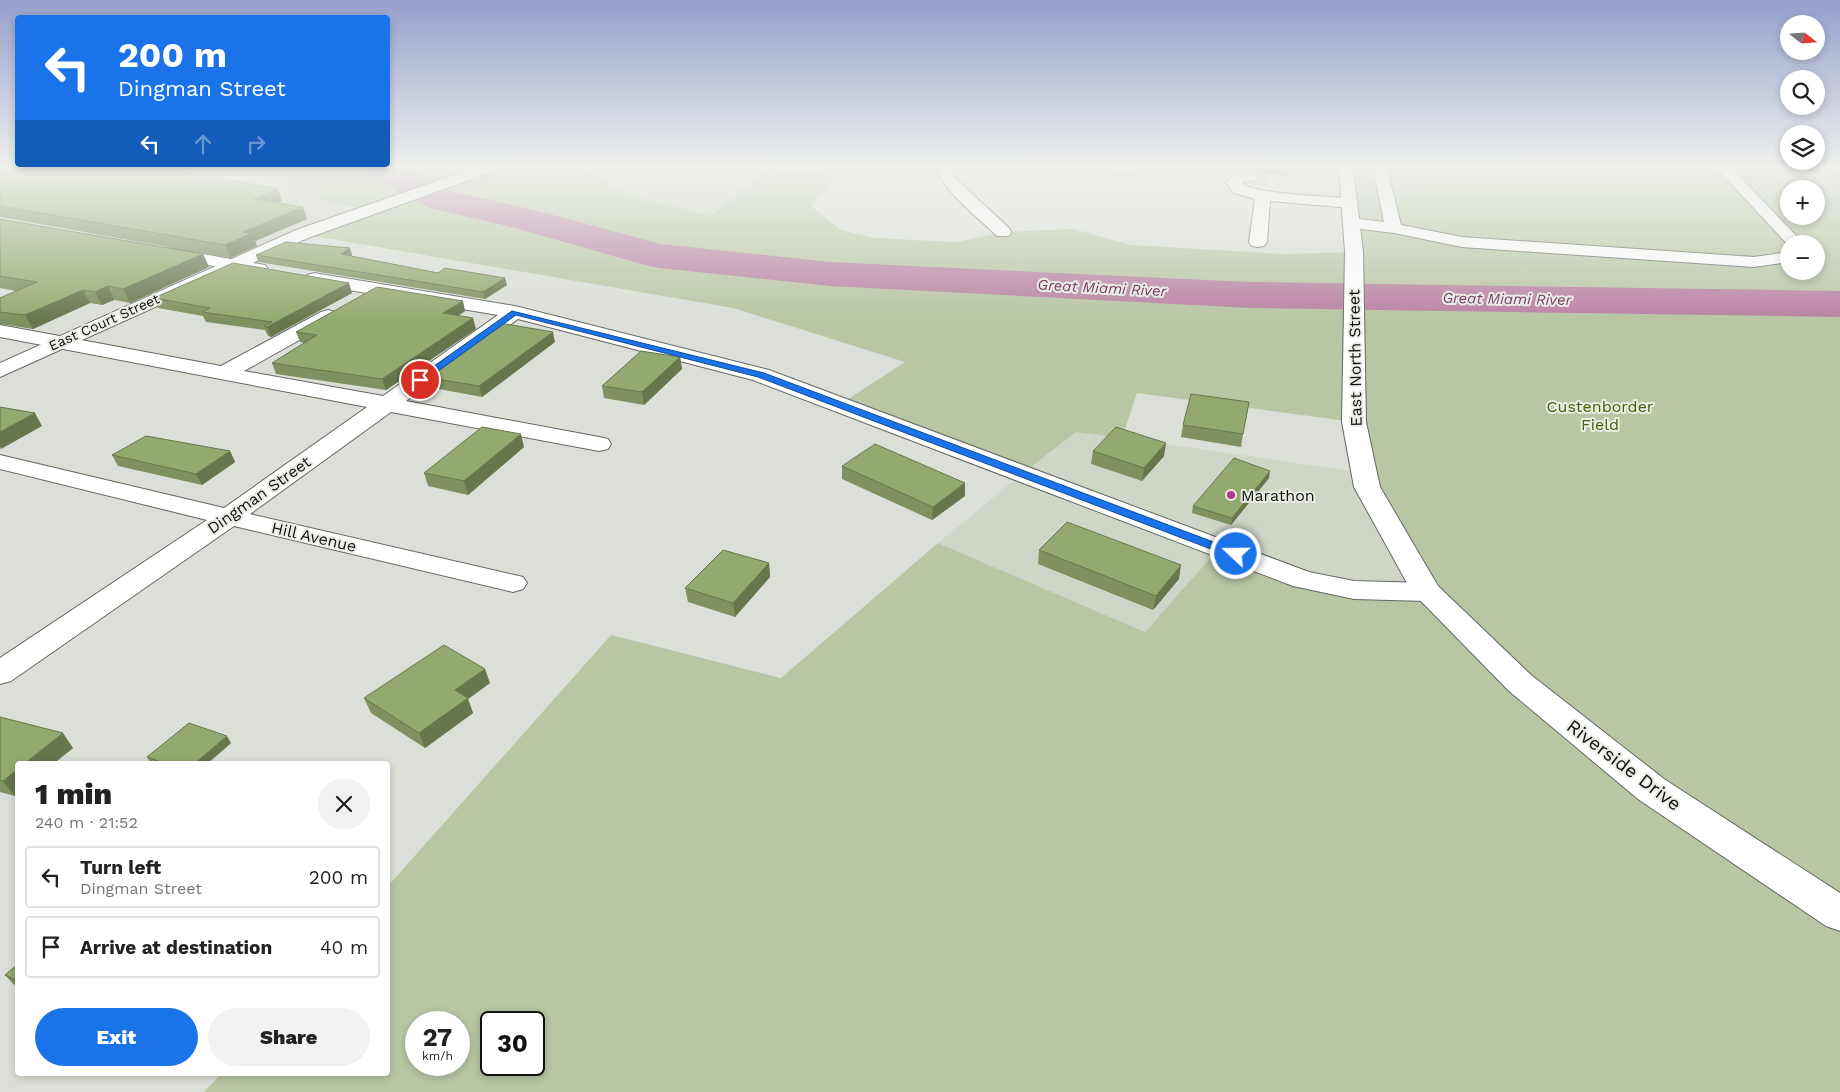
<!DOCTYPE html>
<meta charset="utf-8">
<style>
:root{--surface:#fff;--page:#f2f2f2;--text:#222;--muted:#767676;--line:#e0e0e0;--accent:#1a73e8}
body{margin:0;font-family:"Work Sans",sans-serif;background:var(--page);color:var(--text);height:100vh;display:flex;flex-direction:column;font-size:19px;white-space:nowrap}
*{box-sizing:border-box;margin:0}
p{font-size:16px;color:var(--muted)}
.icon{flex:none;width:28px;height:28px;fill:none;stroke:currentColor;stroke-width:2;stroke-linecap:round;stroke-linejoin:round}
.map{position:relative;flex:1;overflow:hidden}
.drawer{position:absolute;left:15px;top:761px;width:375px;height:315px;display:flex;flex-direction:column;background:var(--surface);border-radius:5px;box-shadow:0 2px 8px #0003}
.drawer>*{flex:none}
.guide{position:absolute;left:15px;top:15px;width:375px;height:152px;border-radius:5px;box-shadow:0 2px 8px #0003;background:#1a73e8;color:#fff;overflow:hidden}
.needle{width:32px;rotate:107deg}
.buttons{position:absolute;left:1780px;top:15px;display:grid;gap:10px}
.buttons a{display:grid;place-items:center;width:45px;height:45px;border-radius:50%;background:var(--surface);box-shadow:0 2px 8px #0003;font-size:25px}
.speed{position:absolute;left:405px;top:1011px;display:flex;gap:10px;font-size:25px;font-weight:700;text-align:center}
.speed>*{display:grid;place-content:center;width:65px;height:65px;border-radius:50%;background:var(--surface);box-shadow:0 2px 8px #0003;line-height:1}
.speed small{font-size:12px;font-weight:400}
.speed .limit{border:2px solid #111;border-radius:8px;background:#fff;color:#111}
.pin{position:absolute;display:grid;place-items:center;width:42px;height:42px;color:#fff;margin:-21px;border:2px solid #fff;border-radius:50%;box-shadow:0 1px 5px #0007}
.me{position:absolute;width:55px;margin:-28px;rotate:291deg;stroke-linejoin:round;filter:drop-shadow(0 0 4px #0008)}
.turn{display:flex;align-items:center;gap:18px;height:105px;padding:0 20px;font-size:22px}
.turn .icon{width:65px;height:65px;stroke-width:2.5}
.turn b{display:block;font-size:35px;line-height:42px}
.lanes{display:flex;align-items:center;height:48px;padding:0 20px;background:#0003;justify-content:center;gap:25px;direction:ltr}
.lanes .off{opacity:.35}
.round{display:grid;place-items:center;flex:none;width:52px;height:52px;border-radius:26px;background:var(--page)}
.head{display:flex;align-items:center;justify-content:space-between;height:85px;padding:0 20px}
h1{font-size:30px;font-weight:800;line-height:38px}
.primary-button{display:flex;gap:10px;margin-top:auto;padding:10px 20px}
.primary-button a{flex:1;height:58px;border-radius:30px;background:var(--accent);color:#fff;font-size:20px;font-weight:800;line-height:58px;text-align:center}
.primary-button a+a{background:var(--page);color:var(--text)}
ul{padding:0;list-style:none}
li{display:flex;align-items:center;gap:15px;height:62px;margin:0 10px 8px;padding:0 10px;border:2px solid var(--line);border-radius:5px}
li div{flex:1}
li b{display:block;font-size:19px}
li em{font-style:normal}
.map>svg:first-child{display:block}
</style>
<div class="map">
<svg width="1840" height="1092" viewBox="0 0 1840 1092">
<rect width="100%" height="100%" fill="#dcdfd8"/>
<path fill="#d0d6c7" d="M164 168H250L320 201 370 209 232 265 80 237 226 182Z
M588 168H769L711 217 630 196Z
M1077 431 1364 473 1427 592 1354 590 1219 548 1145 632 938 543 1022 474Z"/>
<path fill="#b8c6a3" fill-rule="evenodd" d="M250 168H588L630 196 711 216 769 168 837 176 811 206 841 230 874 238 957 242 1003 232 1073 229 1131 245 1284 254 1354 252 1346 168H1834L1840 174V1092H204L221 1074H388V886L611 635 781 678 938 543 1145 632 1219 548 1303 580 1427 592 1367 487 1354 422 1137 393 1122 438 1076 432 1022 474 839 405 905 362 733 308 302 234 369 209 320 201ZM1789 189H1816V216H1789ZM1789 244H1816V271H1789ZM416 1022H459V1065H416ZM491 1022H534V1065H491Z"/>
<g fill="none" stroke-linecap="round" stroke-linejoin="round">
<path fill="#b982a3" fill-rule="evenodd" d="M362 168H406L455 192 538 211 661 244 830 262 1249 282 1840 291V317L1249 308 830 286 659 268 645 265 515 228 430 208 367 175Z"/>
<path stroke="#bdc0ba" stroke-width="16" stroke-dasharray="16 8" stroke-linecap="butt" d="M1251 177 1272 178"/>
<defs>
<path id="minor" d="M938 168H952V174L956 179 1009 228 1011 232 1009 236H997C983 222 937 186 938 168Z
M1101 168H1144L1142 171 1125 174 1103 171Z
M1373 168H1387L1401 225 1462 237 1754 257 1789 252V262L1754 267 1462 247 1394 233 1345 227 1343 223 1345 219 1351 218 1384 222Z
M1710 168H1732L1804 244H1789V246L1721 173 1712 171Z
M1251 172 1256 174 1259 177 1256 180 1243 182 1242 183C1250 194 1333 197 1350 198L1356 200 1358 203 1356 206 1350 208 1270 201 1267 242 1264 246 1258 247 1252 246 1249 242 1255 199 1234 193 1226 183 1234 175Z
M169 248 259 264 265 265 268 269 265 273 259 274 163 257 160 253 163 249Z
M314 273 515 306 769 370 1309 572 1354 581 1427 583 1437 585 1442 592 1437 599 1427 601 1354 599 1293 586 753 380 518 319 406 401 599 437 608 439 611 444 608 449 599 451 391 412 250 514 523 577 527 583 523 589 513 592 234 526 11 681 0 684V658L207 520 0 469V455L224 508 367 407 0 337V325L221 366 321 312 328 310 335 312 338 316 335 320 244 371 383 396 498 315 307 283 305 279 307 275Z"/>
<path id="major" d="M474 168H496L494 171 308 238 0 377V363L296 230Z
M1339 168H1353L1363 252 1366 422 1380 487 1438 586 1531 675 1664 779 1840 893V931L1826 926 1638 799 1509 691 1412 592 1354 487 1342 422 1345 252Z"/>
</defs>
<use href="#minor" stroke="#656861" stroke-width="2"/>
<use href="#major" stroke="#656861" stroke-width="2"/>
<use href="#minor" fill="#fff" fill-rule="evenodd"/>
<use href="#major" fill="#fff" fill-rule="evenodd"/>
</g>
<path fill="#7f9160" d="M1228 168H1290L1288 176 1258 173 1251 170 1228 171Z
M0 173 282 201 278 203 307 219 255 241 257 246 230 258 0 217Z
M0 219 203 254 209 267 130 303 114 300 102 305 90 303 33 329 0 324V298L16 291 0 288Z
M350 248 352 256 438 273 507 285 485 299 258 262 256 255Z
M352 293 271 337 268 336 265 330 206 322 203 316 158 308 154 298Z
M465 311 458 316 476 329 386 390 276 374 272 363 304 343 300 342 296 332Z
M555 342 482 397 428 387 425 377Z
M680 357 682 369 644 405 604 398 602 386Z
M1183 425 1243 434 1241 447 1181 437Z
M524 447 468 495 428 486 424 473Z
M230 451 235 462 202 485 118 466 112 455Z
M1093 451 1164 456 1142 481 1091 464Z
M842 466 965 483V496L932 520 842 479Z
M1269 478 1231 525 1192 513 1193 506Z
M1039 550 1179 579 1153 610 1038 564Z
M769 563 770 577 735 617 688 602 685 588Z
M490 683 468 699 473 713 425 748 371 713 364 698Z
M0 717 73 748 53 764H18V793L15 796 0 792Z
M231 743 207 764H151L147 757Z
M18 964V989L5 975Z"/>
<path fill="#68764e" d="M0 168H12L0 172Z
M278 189 282 201 258 211 254 199Z
M303 207 307 219 255 241 257 246 230 258 225 245 243 232Z
M350 248 352 255 343 261 341 254Z
M203 254 209 267 130 303 123 289Z
M505 278 507 285 485 299 483 292Z
M349 283 352 293 271 337 267 327Z
M108 286 114 300 102 305 95 292Z
M83 290 90 303 33 329 25 315Z
M463 301 465 311 446 324 443 313Z
M473 318 476 329 386 390 382 379Z
M553 332 555 342 482 397 479 386Z
M680 357 682 369 644 405 642 392Z
M35 413 42 426 1 449 0 447V432Z
M521 434 524 447 468 495 464 481Z
M1166 443 1164 456 1142 481 1144 468Z
M230 451 235 462 202 485 196 474Z
M1270 471 1269 478 1231 525 1232 518Z
M965 483V496L932 520 933 507Z
M769 563 770 577 735 617 733 603Z
M1181 565 1179 579 1153 610 1156 596Z
M485 669 490 683 468 699 473 713 425 748 419 733 455 690Z
M63 733 73 748 53 764H24Z
M227 736 231 743 207 764H194Z
M18 769V793L15 796 3 781Z"/>
<path fill="#94a970" stroke="#68764e" d="M13 168H173L208 179 213 177 278 189 254 199 303 207 243 232 252 233 225 245 0 206V173Z
M0 219 203 254 123 289 108 286 95 292 83 290 25 315 0 312V298L37 282 0 276Z
M286 242 350 248 341 254 438 273 445 268 505 278 483 292 256 255Z
M233 263 349 283 267 327 264 326 272 322 202 312 210 308 154 298Z
M377 287 463 301 443 313 473 318 382 379 272 363 317 335 296 332Z
M500 323 553 332 479 386 425 377Z
M641 351 680 357 642 392 602 386Z
M1191 394 1249 402 1243 434 1183 425Z
M0 407 35 413 0 432Z
M482 427 521 434 464 481 424 473Z
M1116 427 1166 443 1144 468 1093 451Z
M146 436 230 451 196 474 112 455Z
M875 444 965 483 933 507 842 466Z
M1234 458 1270 471 1232 518 1193 506Z
M1067 522 1181 565 1156 596 1039 550Z
M723 550 769 563 733 603 685 588Z
M444 645 485 669 455 690 468 698 419 733 364 698Z
M0 717 63 733 24 764H18V769L3 781 0 780Z
M189 723 227 736 194 764H166L147 757Z
M18 964V981L5 975Z"/>
<linearGradient id="sky" x2="0" y2="1"><stop stop-color="#95a0cc"/><stop offset="0.52" stop-color="#eff1ed"/><stop offset="1" stop-color="#eff1ed" stop-opacity="0"/></linearGradient>
<rect width="1840" height="321" fill="url(#sky)"/>
<path fill="#1a73e8" stroke="#114b97" d="M512 311 764 373 1240 552 1241 554 1236 558 1232 557 758 377 516 315 423 382H417V378Z"/>
<circle fill="#b1388c" stroke="#eaede5" stroke-width="2" cx="1231" cy="495" r="5"/>
<g text-anchor="middle" dominant-baseline="central" stroke-width="4" stroke-linejoin="round" paint-order="stroke">
<g font-size="14" fill="#0f100d" stroke="#eaede5">
<text transform="translate(104 322) rotate(-24)">East Court Street</text>
</g>
<g font-size="15" font-style="italic" fill="#7e3966" stroke="#eaede5">
<text transform="translate(1102 288) rotate(3)">Great Miami River</text>
<text transform="translate(1507 299) rotate(1)">Great Miami River</text>
</g>
<g font-size="16" fill="#0f100d" stroke="#eaede5">
<text transform="translate(1355 358) rotate(-91)">East North Street</text>
<text transform="translate(259 495) rotate(-35)">Dingman Street</text>
<text transform="translate(314 537) rotate(13)">Hill Avenue</text>
</g>
<g font-size="16" fill="#475f02" stroke="#eaede5">
<text x="1600" y="406">Custenborder<tspan x="1600" dy="18">Field</tspan></text>
</g>
<g font-size="16" fill="#0f100d" stroke="#eaede5" text-anchor="start">
<text x="1241" y="495">Marathon</text>
</g>
<g font-size="19" fill="#0f100d" stroke="#eaede5">
<text transform="translate(1624 765) rotate(37)">Riverside Drive</text>
</g>
</g>
</svg>
<div class="buttons">
<a><svg class="needle" viewBox="-14 -14 28 28"><path d="M0-13l5 13h-10z" fill="#e53935"/><path d="M0 13l5-13h-10z" fill="#767676"/></svg></a>
<a><svg class="icon" aria-label="search" viewBox="0 0 24 24"><circle cx="10" cy="10" r="6"/><path d="M15 15l6 6"/></svg></a>
<a><svg class="icon" aria-label="layers" viewBox="0 0 24 24"><path d="M12 4l9 5-9 5-9-5zM3 14l9 5 9-5"/></svg></a>
<a>+</a>
<a>−</a>
</div>
<div class="speed"><div>27<small>km/h</small></div><div class="limit">30</div></div>
<div class="pin" style="left:420px;top:380px;background:#d93025"><svg class="icon" aria-label="arrive" viewBox="0 0 24 24"><path d="M6 21V4h12l-3 4 3 4H6"/></svg></div>
<svg class="me" style="left:1236px;top:554px" viewBox="-20 -20 40 40"><circle r="17" fill="#1a73e8" stroke="#fff" stroke-width="3"/><path d="M0-11L8 9 0 5-8 9z" fill="#fff"/></svg>
<div class="guide">
<div class="turn"><svg class="icon" aria-label="left" viewBox="0 0 24 24"><path d="M17 20v-9H6M10 6l-5 5 5 5"/></svg><div><b>200 m</b>Dingman Street</div></div>
<div class="lanes"><svg class="icon" aria-label="left" viewBox="0 0 24 24"><path d="M17 20v-9H6M10 6l-5 5 5 5"/></svg><svg class="icon off" aria-label="ahead" viewBox="0 0 24 24"><path d="M12 20V5M6 11l6-6 6 6"/></svg><svg class="icon off" aria-label="right" viewBox="0 0 24 24"><path d="M7 20v-9h11M14 6l5 5-5 5"/></svg></div>
</div>
<section class="drawer">
<div class="head"><div><h1>1 min</h1><p>240 m · 21:52</p></div><a class="round"><svg class="icon" aria-label="close" viewBox="0 0 24 24"><path d="M6 6l12 12M18 6L6 18"/></svg></a></div>
<ul>
<li><svg class="icon" aria-label="left" viewBox="0 0 24 24"><path d="M17 20v-9H6M10 6l-5 5 5 5"/></svg><div><b>Turn left</b><p>Dingman Street</p></div><em>200 m</em></li>
<li><svg class="icon" aria-label="arrive" viewBox="0 0 24 24"><path d="M6 21V4h12l-3 4 3 4H6"/></svg><div><b>Arrive at destination</b></div><em>40 m</em></li>
</ul>
<div class="primary-button"><a>Exit</a><a>Share</a></div>
</section>
</div>
